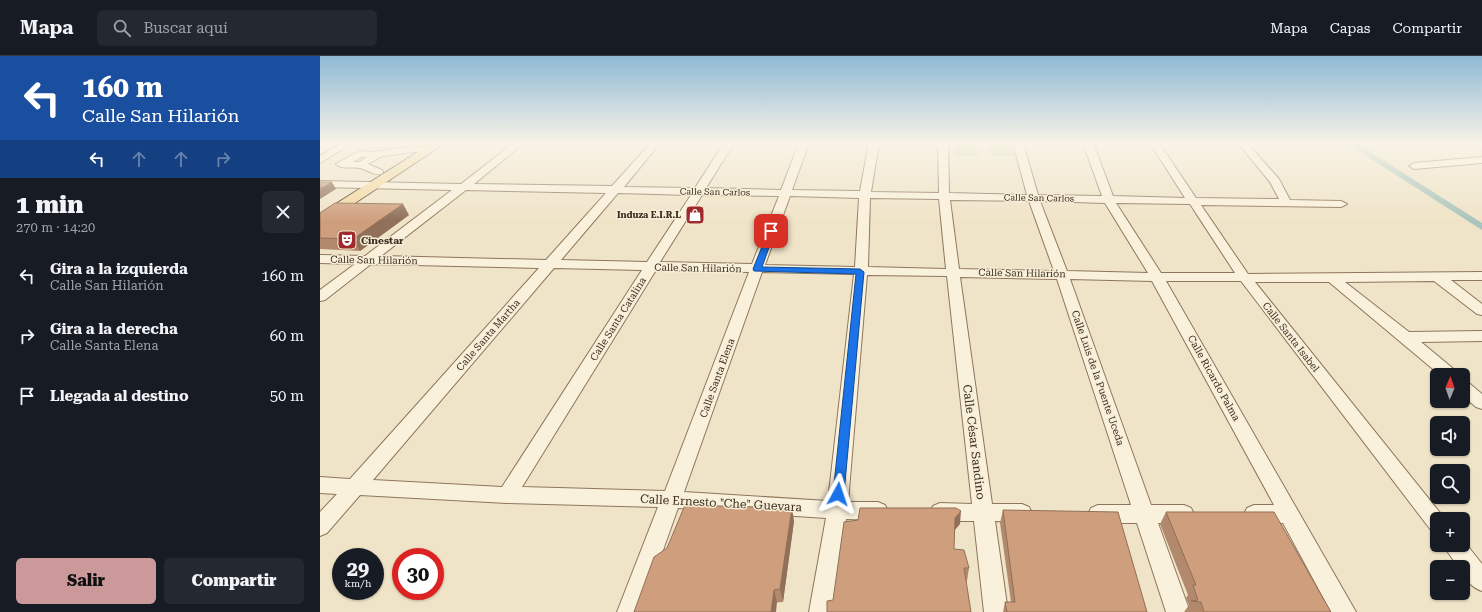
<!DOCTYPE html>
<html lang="es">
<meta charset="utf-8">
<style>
:root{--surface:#171b24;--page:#242831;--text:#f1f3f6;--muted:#9ea1a6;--line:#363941;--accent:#cc999b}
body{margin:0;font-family:"Roboto Serif",serif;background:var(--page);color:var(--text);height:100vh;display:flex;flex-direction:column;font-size:15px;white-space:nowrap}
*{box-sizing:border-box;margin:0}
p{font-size:13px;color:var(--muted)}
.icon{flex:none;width:22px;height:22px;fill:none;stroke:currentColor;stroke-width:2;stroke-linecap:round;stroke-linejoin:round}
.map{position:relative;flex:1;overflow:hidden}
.side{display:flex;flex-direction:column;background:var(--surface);width:320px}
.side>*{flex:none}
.hud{background:#1a4fa0;color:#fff;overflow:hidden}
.needle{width:26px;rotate:2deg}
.tools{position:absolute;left:1110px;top:312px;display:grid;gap:8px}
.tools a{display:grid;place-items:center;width:40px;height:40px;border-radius:6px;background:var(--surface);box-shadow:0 1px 3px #0004;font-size:20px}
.speed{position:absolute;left:12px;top:492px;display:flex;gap:8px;font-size:20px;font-weight:700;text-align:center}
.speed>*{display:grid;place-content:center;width:52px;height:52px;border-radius:50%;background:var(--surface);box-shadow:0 1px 3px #0004;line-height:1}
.speed small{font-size:10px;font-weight:400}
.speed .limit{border:6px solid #d22;background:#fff;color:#111}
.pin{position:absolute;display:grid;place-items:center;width:34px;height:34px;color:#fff;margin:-17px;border-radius:8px;box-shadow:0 2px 6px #0006}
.me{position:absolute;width:44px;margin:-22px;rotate:5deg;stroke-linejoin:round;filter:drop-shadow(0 0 3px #0008)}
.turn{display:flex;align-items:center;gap:14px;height:84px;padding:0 16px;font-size:18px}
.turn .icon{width:52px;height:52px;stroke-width:2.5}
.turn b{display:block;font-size:28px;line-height:34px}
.lanes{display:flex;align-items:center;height:38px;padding:0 16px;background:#0003;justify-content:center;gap:20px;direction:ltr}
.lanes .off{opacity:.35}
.round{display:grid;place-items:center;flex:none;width:42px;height:42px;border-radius:6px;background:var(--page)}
.summary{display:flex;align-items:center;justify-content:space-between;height:68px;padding:0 16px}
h1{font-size:24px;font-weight:800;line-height:30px}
.action{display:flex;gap:8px;margin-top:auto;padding:8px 16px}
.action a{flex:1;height:46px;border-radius:6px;background:var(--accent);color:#111;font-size:16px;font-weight:800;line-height:46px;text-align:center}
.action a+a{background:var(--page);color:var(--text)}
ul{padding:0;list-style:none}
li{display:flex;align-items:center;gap:12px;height:60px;padding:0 16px}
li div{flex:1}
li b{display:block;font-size:15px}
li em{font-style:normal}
header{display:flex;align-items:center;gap:24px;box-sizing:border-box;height:56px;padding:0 20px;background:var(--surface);border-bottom:1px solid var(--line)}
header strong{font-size:19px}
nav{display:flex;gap:22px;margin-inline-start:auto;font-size:14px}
.search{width:280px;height:36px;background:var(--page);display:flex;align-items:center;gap:10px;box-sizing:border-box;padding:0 14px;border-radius:6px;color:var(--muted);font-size:15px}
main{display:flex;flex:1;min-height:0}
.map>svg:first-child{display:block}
</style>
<header>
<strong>Mapa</strong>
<div class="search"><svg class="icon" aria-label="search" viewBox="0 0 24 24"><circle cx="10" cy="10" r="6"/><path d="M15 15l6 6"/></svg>Buscar aquí</div>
<nav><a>Mapa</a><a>Capas</a><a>Compartir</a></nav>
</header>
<main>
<section class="side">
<div class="hud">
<div class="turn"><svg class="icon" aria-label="left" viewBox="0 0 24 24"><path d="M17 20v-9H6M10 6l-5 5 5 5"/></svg><div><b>160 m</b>Calle San Hilarión</div></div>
<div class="lanes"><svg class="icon" aria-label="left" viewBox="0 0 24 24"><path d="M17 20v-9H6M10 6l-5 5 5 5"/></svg><svg class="icon off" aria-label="ahead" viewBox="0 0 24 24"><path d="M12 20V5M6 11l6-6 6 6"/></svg><svg class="icon off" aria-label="ahead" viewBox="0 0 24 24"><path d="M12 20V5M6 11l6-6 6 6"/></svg><svg class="icon off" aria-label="right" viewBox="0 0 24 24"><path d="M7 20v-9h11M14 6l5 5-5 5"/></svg></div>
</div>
<div class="summary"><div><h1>1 min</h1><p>270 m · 14:20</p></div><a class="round"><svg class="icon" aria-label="close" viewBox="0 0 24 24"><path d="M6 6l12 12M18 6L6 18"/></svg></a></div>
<ul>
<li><svg class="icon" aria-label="left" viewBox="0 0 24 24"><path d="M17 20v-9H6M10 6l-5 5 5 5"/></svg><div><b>Gira a la izquierda</b><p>Calle San Hilarión</p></div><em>160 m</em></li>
<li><svg class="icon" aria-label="right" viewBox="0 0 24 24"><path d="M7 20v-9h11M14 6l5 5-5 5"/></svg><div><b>Gira a la derecha</b><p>Calle Santa Elena</p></div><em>60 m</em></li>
<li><svg class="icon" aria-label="arrive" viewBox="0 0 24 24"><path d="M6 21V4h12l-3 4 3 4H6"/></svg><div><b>Llegada al destino</b></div><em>50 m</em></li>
</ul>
<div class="action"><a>Salir</a><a>Compartir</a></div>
</section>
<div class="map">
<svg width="1162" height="556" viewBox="0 0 1162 556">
<rect width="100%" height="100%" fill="#f0e4c8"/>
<path fill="#c9cf9b" d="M633 87H656L658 100H634Z
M668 87H691L695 100H671Z"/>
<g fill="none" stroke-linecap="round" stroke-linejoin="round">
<path fill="#a9c4bc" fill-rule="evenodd" d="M1026 87H1036L1162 167V174Z"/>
<defs>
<path id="minor" d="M22 87H33L0 107V100Z
M194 87H204L154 128 292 130 331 87H340L304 131 375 132 404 87H414L386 132 461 134 479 87H489L472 134 540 135 549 87H559L551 136 619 137 618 87H628L629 137 707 139 693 87H703L718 139 782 140 763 87H773L793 140 865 142 830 87H839L876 142 959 143 950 126 918 87H927L959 123 970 144 1021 145 1027 148 1021 151 881 149 928 218 1162 216V224H1131L1162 248V259L1157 258 1114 225 1025 226 1089 276 1162 275V285L1101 286 1136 315 1138 319H1120L1009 226H935L1125 463H1117V476L1110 473 921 225H846L1036 556H1011L963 467H934L927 464 924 458 927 452 934 449H954L832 225 750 223 831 449H864L871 452 874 458 871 464 864 467H838L870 556H846L817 467H778L771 464 768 458 771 452 778 449H811L737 223 640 221 672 448H702L709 451 712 457 709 463 702 466 675 465 688 556H664L654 465H620L613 462 610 456 613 450 620 447 652 448 627 220 547 219 528 446H558L565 449 568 455 565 461 558 464 526 463 513 556H489L506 462 358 452 321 556H297L338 451 187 447 40 439 7 477 0 480V456L17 438 0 437V421L30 423 219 212 51 208 5 244 0 245V234L35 208 0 207V199L45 200 132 134 0 131V125L141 128ZM146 134 286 137 226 204 61 200ZM298 137 371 139 327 206 241 204ZM382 139 459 140 432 208 340 206ZM470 140 539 142 535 211 445 209ZM550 142 619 143 626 213 548 211ZM630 144 709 145 734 215 639 213ZM720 145 785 147 828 217 747 215ZM796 147 870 148 915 217H841ZM234 212 322 214 182 431 53 424ZM336 214 429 216 345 435 202 431ZM442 216 534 218 508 445 364 436Z
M94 90 111 93 113 95 108 98 94 96 62 100 48 108 62 114 63 116 62 118C54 120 48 114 40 112 33 110 22 114 16 108L39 95 54 96ZM41 101H47L39 106H33Z
M1162 101V107L1094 113 1089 110 1094 107Z
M1143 325 1149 327 1162 338V353L1156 351 1143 340Z
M1143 484 1162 508V535C1152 532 1143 522 1143 511H1138L1123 489H1143Z"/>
<path id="major" d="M112 87H125L5 167 0 168V158Z"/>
</defs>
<use href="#minor" stroke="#8d765c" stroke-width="2"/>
<use href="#major" stroke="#5b4430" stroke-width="2"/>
<use href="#minor" fill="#faf1dc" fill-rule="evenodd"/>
<use href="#major" fill="#f3d9a0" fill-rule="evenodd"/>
</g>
<path fill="#b2896c" d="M0 157 89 159 40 195 0 193Z
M683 454 827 556H683L685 546H691L680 467Z
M846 456 1011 556H864L869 549 866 542 868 539 840 468Z
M474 465 463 546 314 556Z
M640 468 634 474V493L649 512 647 525 513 544Z"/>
<path fill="#916f58" d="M12 126 16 133 0 143V133Z
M83 148 89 159 40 195 33 183Z
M472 452 474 465 463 546 460 533Z
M641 455 640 468 634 475 635 462Z
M454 534 457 546 456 556H451Z"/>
<path fill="#cf9f7d" stroke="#916f58" d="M0 126H12L0 133Z
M15 147 83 148 33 183 0 182V157Z
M365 449 472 452 460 533 454 534 451 556H314L334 501 347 492Z
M540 452H636L641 455 635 462 634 493 644 494 649 512H644L651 556H507V545L513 544 524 466 538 464Z
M683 454 798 456 827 556H687L685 546H695Z
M846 456H954L1011 556H884L881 546 871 545 878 544 873 529H876Z"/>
<linearGradient id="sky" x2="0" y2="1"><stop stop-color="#8fbad6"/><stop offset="0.53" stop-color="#f8f3e6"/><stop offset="1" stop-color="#f8f3e6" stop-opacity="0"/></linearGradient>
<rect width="1162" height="165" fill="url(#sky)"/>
<path fill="#1a73e8" stroke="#114b97" d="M449 173H454L455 175 442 211 540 213 544 216 524 438 523 442 518 443 514 442 513 438 536 218 434 215 433 213Z"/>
<defs>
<symbol id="shop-square" viewBox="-11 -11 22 22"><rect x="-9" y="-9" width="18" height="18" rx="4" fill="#9e2a2b" stroke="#f7eed8"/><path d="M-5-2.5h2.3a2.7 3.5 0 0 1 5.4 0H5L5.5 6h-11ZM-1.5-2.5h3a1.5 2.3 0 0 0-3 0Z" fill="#fff"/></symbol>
<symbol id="theatre-square" viewBox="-11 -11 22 22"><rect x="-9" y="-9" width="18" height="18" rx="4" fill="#9e2a2b" stroke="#f7eed8"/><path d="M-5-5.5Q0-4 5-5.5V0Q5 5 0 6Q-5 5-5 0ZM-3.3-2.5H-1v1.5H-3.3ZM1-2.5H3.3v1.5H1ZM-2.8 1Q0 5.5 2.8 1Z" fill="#fff"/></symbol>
</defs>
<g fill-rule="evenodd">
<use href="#shop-square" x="364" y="148" width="22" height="22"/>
<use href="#theatre-square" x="16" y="173" width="22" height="22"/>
</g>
<g text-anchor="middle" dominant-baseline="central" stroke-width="3" stroke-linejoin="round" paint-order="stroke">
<g font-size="9" fill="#3d2e20" stroke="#f7eed8">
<text transform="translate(395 136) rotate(1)">Calle San Carlos</text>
<text transform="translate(719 142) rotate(1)">Calle San Carlos</text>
</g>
<g font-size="9" font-weight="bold" fill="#3d2e20" stroke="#f7eed8" text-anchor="end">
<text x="361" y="159">Induza E.I.R.L</text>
</g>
<g font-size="10" font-weight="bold" fill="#3d2e20" stroke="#f7eed8" text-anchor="start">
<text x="41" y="184">Cinestar</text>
</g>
<g font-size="10" fill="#3d2e20" stroke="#f7eed8">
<text transform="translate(54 204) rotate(1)">Calle San Hilarión</text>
<text transform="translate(378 212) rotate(1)">Calle San Hilarión</text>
<text transform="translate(702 217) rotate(1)">Calle San Hilarión</text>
<text transform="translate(298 263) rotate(-58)">Calle Santa Catalina</text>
<text transform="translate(168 279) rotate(-49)">Calle Santa Martha</text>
<text transform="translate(971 281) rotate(52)">Calle Santa Isabel</text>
<text transform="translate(397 322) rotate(-70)">Calle Santa Elena</text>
<text transform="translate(778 322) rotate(71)">Calle Luis de la Puente Uceda</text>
<text transform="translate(894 322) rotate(61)">Calle Ricardo Palma</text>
</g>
<g font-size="12" fill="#3d2e20" stroke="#f7eed8">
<text transform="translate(654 386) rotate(83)">Calle César Sandino</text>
<text transform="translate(401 447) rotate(3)">Calle Ernesto "Che" Guevara</text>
</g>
</g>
</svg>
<div class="tools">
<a><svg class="needle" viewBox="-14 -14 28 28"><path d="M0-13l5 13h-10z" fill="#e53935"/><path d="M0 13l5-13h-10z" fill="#9ea1a6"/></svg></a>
<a><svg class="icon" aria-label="sound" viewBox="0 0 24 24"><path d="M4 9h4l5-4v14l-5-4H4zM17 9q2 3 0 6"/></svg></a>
<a><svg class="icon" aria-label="search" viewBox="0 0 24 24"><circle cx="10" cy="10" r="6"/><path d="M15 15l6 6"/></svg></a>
<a>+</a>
<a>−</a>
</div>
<div class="speed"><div>29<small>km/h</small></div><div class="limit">30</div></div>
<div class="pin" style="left:451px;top:175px;background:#d93025"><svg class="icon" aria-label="arrive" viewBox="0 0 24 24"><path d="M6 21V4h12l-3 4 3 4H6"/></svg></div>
<svg class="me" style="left:518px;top:438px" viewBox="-20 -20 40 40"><path d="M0-17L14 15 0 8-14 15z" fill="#1a73e8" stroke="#fff" stroke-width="4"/></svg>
</div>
</main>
